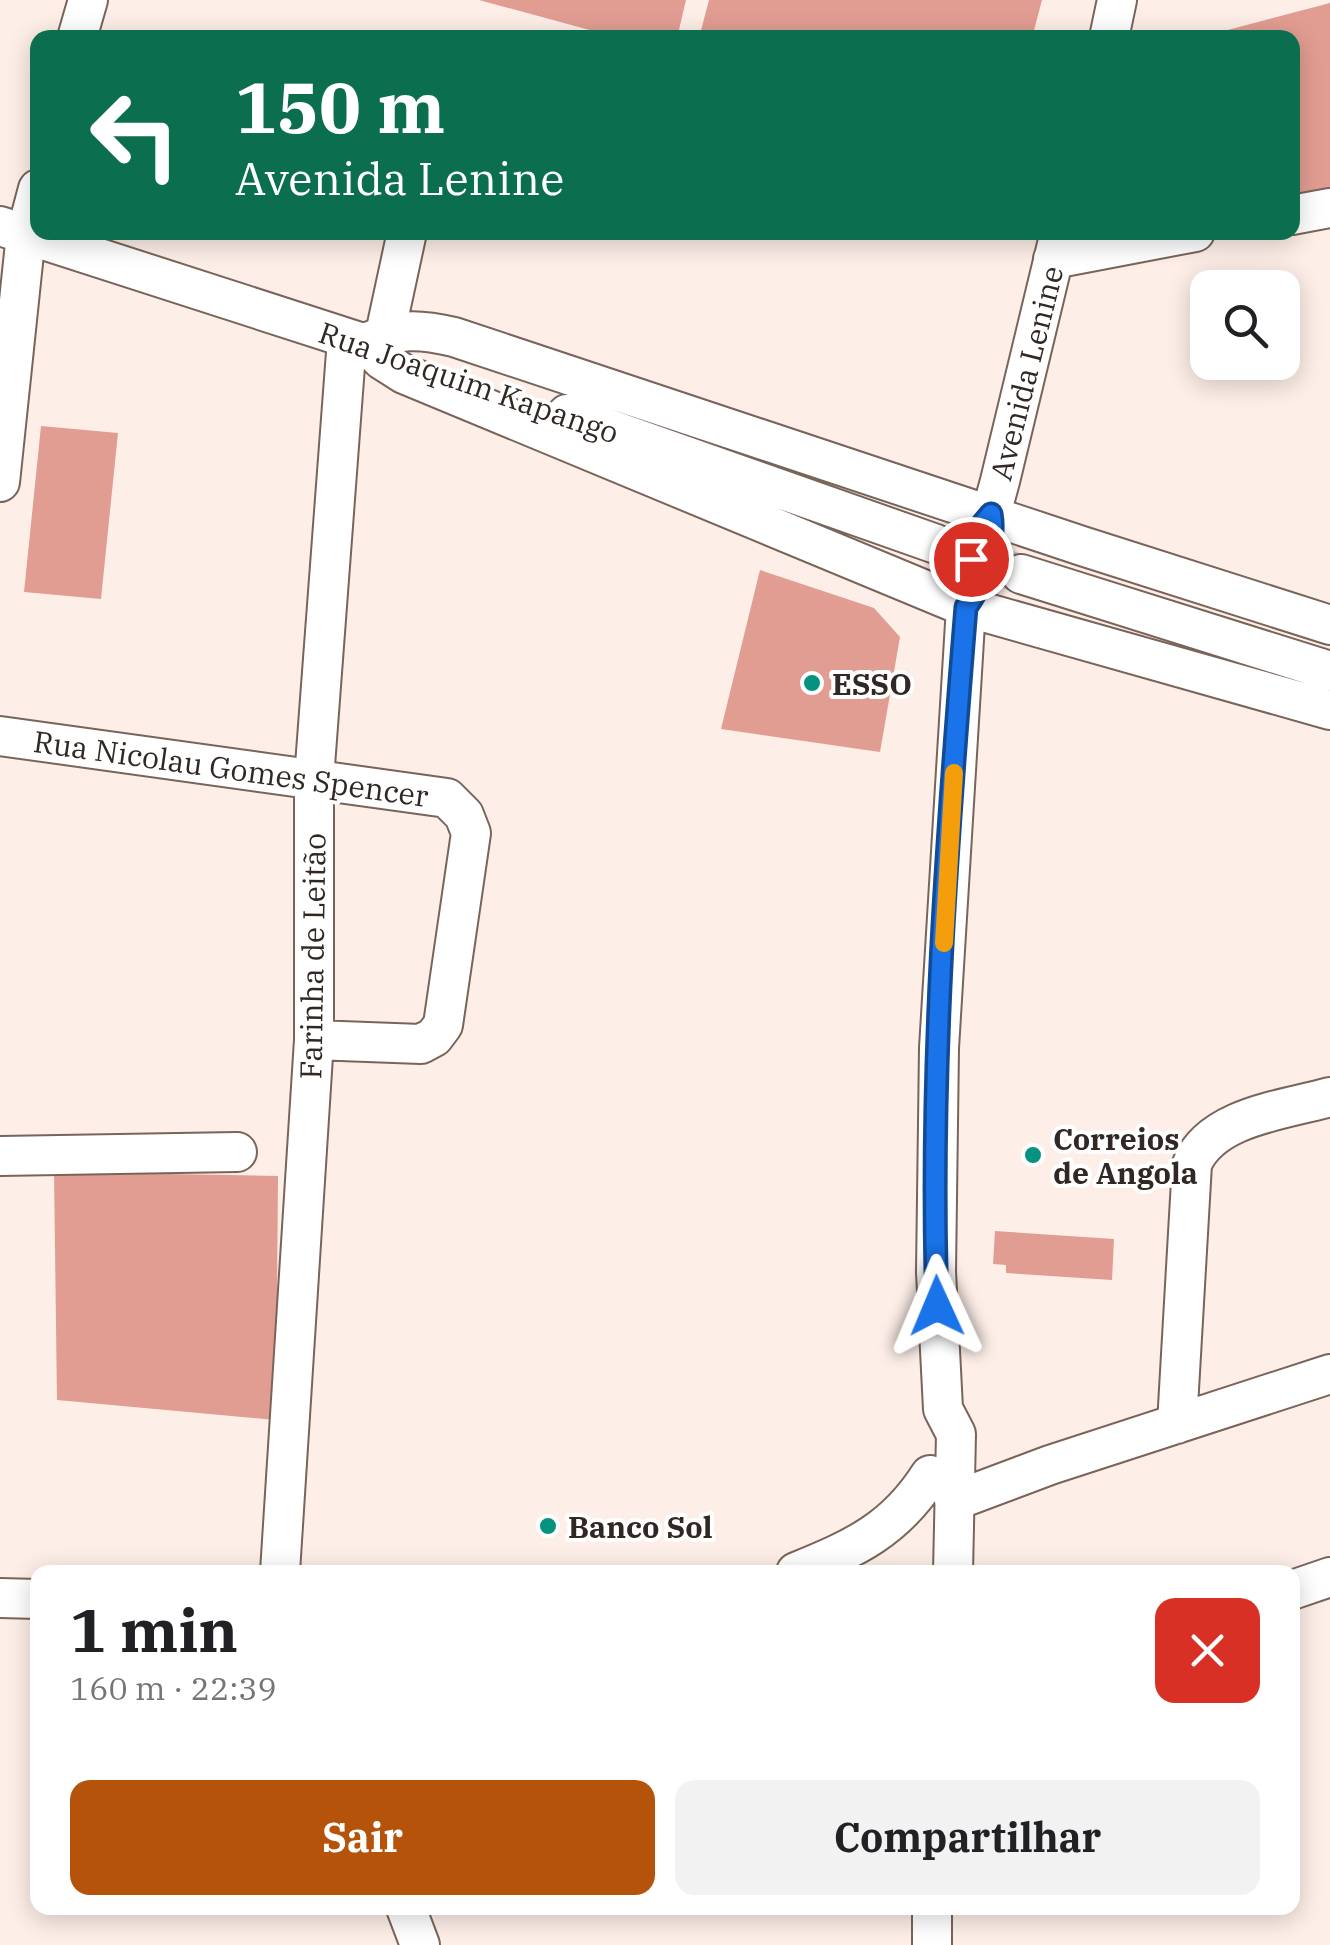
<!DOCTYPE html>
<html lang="pt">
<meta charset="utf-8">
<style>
:root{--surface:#fff;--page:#f2f2f2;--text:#202124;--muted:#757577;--accent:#b45309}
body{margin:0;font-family:"IBM Plex Serif",serif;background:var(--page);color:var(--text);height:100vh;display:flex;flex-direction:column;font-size:38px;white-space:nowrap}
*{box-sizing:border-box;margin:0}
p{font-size:32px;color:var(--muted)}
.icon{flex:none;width:55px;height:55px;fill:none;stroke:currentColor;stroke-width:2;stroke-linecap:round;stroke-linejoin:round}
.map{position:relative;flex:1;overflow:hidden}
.panel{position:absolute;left:30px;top:1565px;width:1270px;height:350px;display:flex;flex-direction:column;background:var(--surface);border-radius:20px;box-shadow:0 5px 25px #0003}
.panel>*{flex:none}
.guide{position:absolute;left:30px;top:30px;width:1270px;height:210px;border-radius:20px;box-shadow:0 5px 25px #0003;background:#0b6e4f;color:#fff;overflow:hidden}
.tools{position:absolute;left:1190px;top:270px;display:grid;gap:20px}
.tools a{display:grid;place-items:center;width:110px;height:110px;border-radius:20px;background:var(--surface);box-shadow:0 5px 25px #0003;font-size:50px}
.pin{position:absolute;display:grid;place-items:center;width:85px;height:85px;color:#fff;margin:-42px;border:5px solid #fff;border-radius:50%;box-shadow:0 2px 10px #0007}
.me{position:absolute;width:110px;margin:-55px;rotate:359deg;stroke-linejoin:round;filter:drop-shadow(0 0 8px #0008)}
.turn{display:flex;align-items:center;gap:35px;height:210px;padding:0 40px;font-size:45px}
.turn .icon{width:130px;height:130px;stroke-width:2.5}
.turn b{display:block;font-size:70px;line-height:85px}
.round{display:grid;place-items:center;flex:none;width:105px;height:105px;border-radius:20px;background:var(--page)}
.headline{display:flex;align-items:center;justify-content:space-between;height:170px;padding:0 40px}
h1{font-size:60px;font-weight:700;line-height:75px}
.button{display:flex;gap:20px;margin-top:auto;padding:20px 40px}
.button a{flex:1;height:115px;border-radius:20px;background:var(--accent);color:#fff;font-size:40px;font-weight:700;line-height:115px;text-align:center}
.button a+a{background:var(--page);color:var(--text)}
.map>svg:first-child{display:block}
</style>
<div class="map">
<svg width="1330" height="1945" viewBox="0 0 1330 1945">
<rect width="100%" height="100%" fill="#fdeee7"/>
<path fill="#e29d92" d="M479 0H686L677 38H619Z
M709 0H1042L1032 38H699Z
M1330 3V191L1292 199V38L1205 36Z
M41 426 118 433 101 599 24 592Z
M760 570 874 608 900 637 880 752 721 729Z
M54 1172 278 1176 276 1420 57 1400Z
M995 1231 1114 1239 1112 1280 1006 1273V1265L993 1264Z"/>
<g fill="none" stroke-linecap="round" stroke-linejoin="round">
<path stroke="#d4c6c0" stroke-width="38" stroke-dasharray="38 19" stroke-linecap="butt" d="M943 547 1021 574"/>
<defs>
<path id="minor" d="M77 38 88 0
M1109 38 1117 0
M1292 215 1330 208
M0 226 369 345
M1053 259 1195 232
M385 334 407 232
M365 343 382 360 404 374 966 607 1330 710
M365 343C399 328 419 329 454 337L1082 546 1330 625
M567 414 936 544
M0 482 26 234 38 189
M981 526 991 514 1000 481 1060 232
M1021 574 1330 671
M0 736 447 798 464 815 471 833 443 1025 434 1037 421 1044 314 1040
M0 1156 237 1152
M1177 1424 1192 1164C1212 1116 1285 1110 1330 1097
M954 1501 1050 1465 1330 1374
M280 1572 314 1040V779L347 339
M796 1572C855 1548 895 1530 930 1475
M953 1572 956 1434 943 1409 936 1272 939 1048 966 607 962 592
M1292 1590 1330 1577
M0 1598 38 1599
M406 1908 420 1945
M932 1908V1945"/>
</defs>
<use href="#minor" stroke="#79645a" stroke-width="42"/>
<use href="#minor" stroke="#fff" stroke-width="38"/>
<defs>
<path id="minor-bridge" d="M962 592 981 526"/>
</defs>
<use href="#minor-bridge" stroke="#79645a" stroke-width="42" stroke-linecap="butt"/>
<use href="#minor-bridge" stroke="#fff" stroke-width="38"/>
</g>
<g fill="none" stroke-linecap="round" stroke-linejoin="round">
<defs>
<path id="route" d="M937 1306C929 1074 947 839 966 607 982 587 996 539 991 514L981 526 971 559"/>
</defs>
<use href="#route" stroke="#114b97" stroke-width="25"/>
<use href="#route" stroke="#1a73e8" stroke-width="18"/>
<path stroke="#f59e0b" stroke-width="18" d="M944 943 954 773"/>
</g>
<g fill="#05927e" stroke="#fff" stroke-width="4">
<circle cx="812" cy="683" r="10"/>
<circle cx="1033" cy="1155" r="10"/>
<circle cx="548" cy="1526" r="10"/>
</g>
<g text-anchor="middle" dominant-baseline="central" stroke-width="8" stroke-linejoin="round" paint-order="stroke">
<g font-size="30" fill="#312824" stroke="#fff">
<text transform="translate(1026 373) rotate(-76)">Avenida Lenine</text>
<text transform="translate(469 382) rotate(19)">Rua Joaquim Kapango</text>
<text transform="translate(231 768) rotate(8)">Rua Nicolau Gomes Spencer</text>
<text transform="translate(312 956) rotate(-89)">Farinha de Leitão</text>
</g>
<g font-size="30" font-weight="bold" fill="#312824" stroke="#fff" text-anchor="start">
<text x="832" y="683">ESSO</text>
<text x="1053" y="1138">Correios<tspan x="1053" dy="34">de Angola</tspan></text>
<text x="568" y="1526">Banco Sol</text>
</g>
</g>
</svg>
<div class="tools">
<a><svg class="icon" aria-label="search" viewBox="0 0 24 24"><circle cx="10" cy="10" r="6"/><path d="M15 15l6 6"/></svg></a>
</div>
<div class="pin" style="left:971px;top:559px;background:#d93025"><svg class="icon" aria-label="arrive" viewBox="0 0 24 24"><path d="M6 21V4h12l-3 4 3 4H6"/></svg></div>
<svg class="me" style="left:937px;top:1306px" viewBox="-20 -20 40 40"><path d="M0-17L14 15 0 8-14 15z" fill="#1a73e8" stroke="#fff" stroke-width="4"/></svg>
<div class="guide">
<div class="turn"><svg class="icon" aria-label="left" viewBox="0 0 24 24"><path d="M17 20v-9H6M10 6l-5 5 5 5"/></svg><div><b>150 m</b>Avenida Lenine</div></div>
</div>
<section class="panel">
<div class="headline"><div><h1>1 min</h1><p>160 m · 22:39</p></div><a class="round" style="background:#d93025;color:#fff"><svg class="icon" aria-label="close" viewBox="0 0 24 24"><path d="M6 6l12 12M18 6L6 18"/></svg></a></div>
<div class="button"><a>Sair</a><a>Compartilhar</a></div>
</section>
</div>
